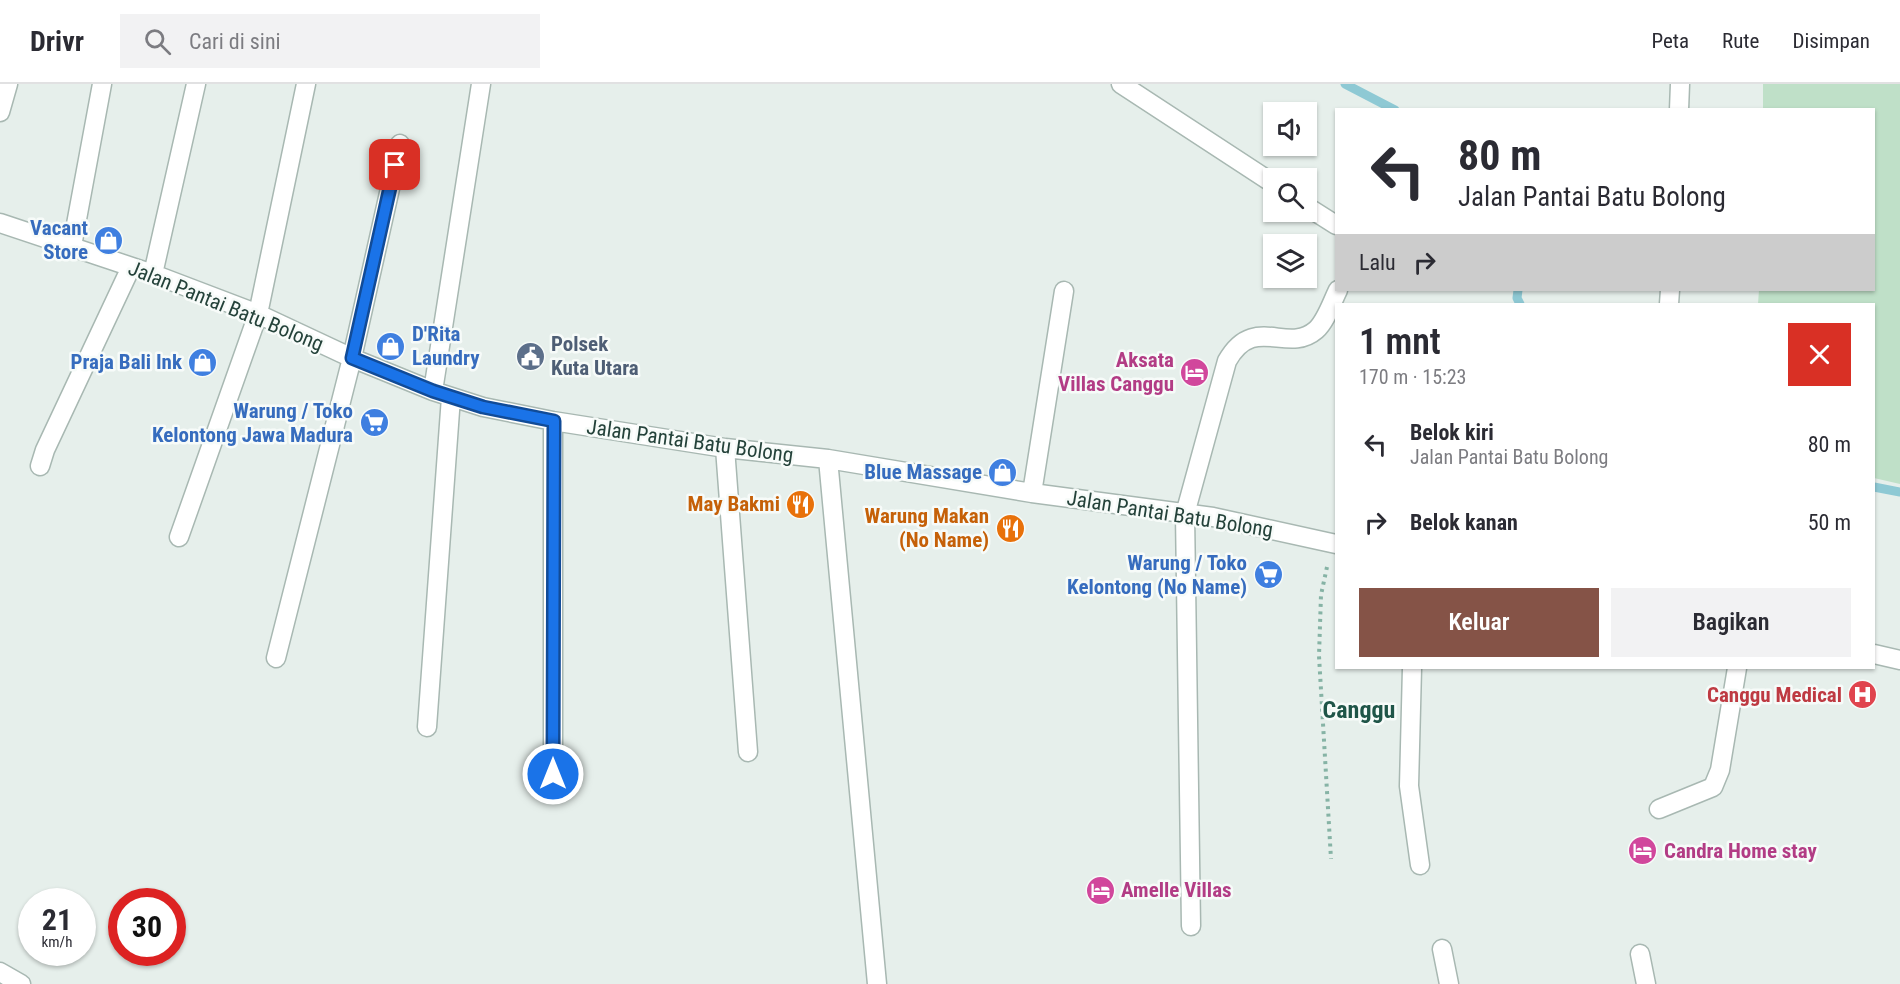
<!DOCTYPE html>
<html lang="id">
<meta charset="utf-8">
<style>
:root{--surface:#fff;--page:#f2f2f3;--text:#2b2b33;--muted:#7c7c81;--line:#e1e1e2;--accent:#855347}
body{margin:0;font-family:"Roboto Condensed",sans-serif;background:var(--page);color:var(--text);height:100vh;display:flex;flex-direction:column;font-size:22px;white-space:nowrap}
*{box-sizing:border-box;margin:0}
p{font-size:20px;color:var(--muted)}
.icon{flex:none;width:33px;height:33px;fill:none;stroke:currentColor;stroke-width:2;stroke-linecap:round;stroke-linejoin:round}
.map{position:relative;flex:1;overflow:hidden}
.details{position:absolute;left:1335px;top:219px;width:540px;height:366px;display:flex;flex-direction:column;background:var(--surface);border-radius:0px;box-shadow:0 2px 4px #0004}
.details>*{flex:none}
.banner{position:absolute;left:1335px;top:24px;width:540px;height:183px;border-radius:0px;box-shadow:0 2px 4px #0004;background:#fff;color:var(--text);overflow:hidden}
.buttons{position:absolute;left:1263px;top:18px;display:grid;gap:12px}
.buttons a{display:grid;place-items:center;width:54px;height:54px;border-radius:0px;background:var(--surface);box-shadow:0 2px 4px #0004;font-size:30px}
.speed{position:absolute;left:18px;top:804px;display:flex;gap:12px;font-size:30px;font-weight:700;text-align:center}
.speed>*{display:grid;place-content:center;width:78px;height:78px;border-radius:50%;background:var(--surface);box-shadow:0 2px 4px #0004;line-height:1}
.speed small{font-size:15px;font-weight:400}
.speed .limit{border:9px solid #d22;background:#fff;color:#111}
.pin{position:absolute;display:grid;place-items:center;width:51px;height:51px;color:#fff;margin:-26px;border-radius:12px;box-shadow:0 3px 9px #0006}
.me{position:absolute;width:66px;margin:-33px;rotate:0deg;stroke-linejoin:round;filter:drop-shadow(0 0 4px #0008)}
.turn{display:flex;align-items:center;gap:21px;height:126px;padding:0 24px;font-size:27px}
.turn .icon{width:78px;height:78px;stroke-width:2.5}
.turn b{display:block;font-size:42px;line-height:51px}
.then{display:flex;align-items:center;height:57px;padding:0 24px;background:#0003;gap:12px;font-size:22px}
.round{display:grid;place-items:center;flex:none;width:63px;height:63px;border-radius:0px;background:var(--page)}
.summary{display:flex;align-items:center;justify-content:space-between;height:102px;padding:0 24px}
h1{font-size:36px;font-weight:600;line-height:45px}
.cta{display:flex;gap:12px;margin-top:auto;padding:12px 24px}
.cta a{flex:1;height:69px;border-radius:0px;background:var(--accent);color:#fff;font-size:24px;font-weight:600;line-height:69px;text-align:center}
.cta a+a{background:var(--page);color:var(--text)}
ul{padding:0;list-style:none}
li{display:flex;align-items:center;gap:18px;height:78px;padding:0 24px}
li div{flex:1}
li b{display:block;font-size:22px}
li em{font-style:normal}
header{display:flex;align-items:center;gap:36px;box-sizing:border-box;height:84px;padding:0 30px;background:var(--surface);border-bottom:2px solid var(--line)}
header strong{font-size:28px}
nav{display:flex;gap:33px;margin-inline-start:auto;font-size:21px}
.search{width:420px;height:54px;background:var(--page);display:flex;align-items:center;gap:15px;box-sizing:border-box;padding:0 21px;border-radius:0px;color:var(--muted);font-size:22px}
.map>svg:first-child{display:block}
</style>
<header>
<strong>Drivr</strong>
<div class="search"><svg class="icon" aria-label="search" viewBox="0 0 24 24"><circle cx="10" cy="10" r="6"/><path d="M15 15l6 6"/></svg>Cari di sini</div>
<nav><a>Peta</a><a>Rute</a><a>Disimpan</a></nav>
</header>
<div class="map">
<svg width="1900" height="900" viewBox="0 0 1900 900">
<rect width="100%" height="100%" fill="#e6efeb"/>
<path fill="#bfe0c8" d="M1763 0H1900V400L1874 394V220H1758L1759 206H1874V26L1763 25Z"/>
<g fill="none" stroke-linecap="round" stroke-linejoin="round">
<path stroke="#8ec9d4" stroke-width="9" d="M1345 0 1395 26
M1518 206 1517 214 1520 220
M1874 403 1900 408"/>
<defs>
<path id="minor" d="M1121 0 1274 100
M1679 26 1680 0
M0 28 8 0
M1306 122 1336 141
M0 139 153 190 258 230 352 274 433 307 483 323 553 337 725 364 828 375 1032 409 1213 433 1336 460
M72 162 102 0
M153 190 196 0
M1669 220 1670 206
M433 307 481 0
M725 364 748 668
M828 375 877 900
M40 382 45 366 131 183
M1032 409 1064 207
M179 453 258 230 306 0
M1874 570 1900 576
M276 574 352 274 400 60
M1412 584 1409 702 1420 781
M427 643 451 313
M553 690V337
M1659 725 1713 703 1720 686 1737 584
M1191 842 1185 430 1227 277C1254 229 1287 271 1316 246 1326 237 1332 218 1338 206
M1442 865 1449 900
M1640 870 1646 900
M0 888 21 900"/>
</defs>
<use href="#minor" stroke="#a8b8b2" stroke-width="21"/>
<path stroke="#86b3a5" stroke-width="4" stroke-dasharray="3 4.5" stroke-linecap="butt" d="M1327 483 1321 511 1319 572 1331 775"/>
<use href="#minor" stroke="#fff" stroke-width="18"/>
</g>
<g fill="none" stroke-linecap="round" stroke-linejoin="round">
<defs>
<path id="route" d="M395 81 352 274 433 307 483 323 554 337 553 690"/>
</defs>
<use href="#route" stroke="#114b97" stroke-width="15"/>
<use href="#route" stroke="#1a73e8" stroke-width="10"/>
</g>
<defs>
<symbol id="shop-disc" viewBox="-11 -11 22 22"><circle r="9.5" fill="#3f7fe0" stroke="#f7fbf9"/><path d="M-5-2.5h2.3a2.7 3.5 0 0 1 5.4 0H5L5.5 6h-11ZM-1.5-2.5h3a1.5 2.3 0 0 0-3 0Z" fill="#fff"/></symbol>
<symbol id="civic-disc" viewBox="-11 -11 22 22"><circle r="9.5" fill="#5c6f8a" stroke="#f7fbf9"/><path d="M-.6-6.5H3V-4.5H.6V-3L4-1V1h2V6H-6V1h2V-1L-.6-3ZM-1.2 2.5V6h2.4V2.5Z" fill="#fff"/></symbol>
<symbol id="hotel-disc" viewBox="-11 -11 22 22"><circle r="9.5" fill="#d1479c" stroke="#f7fbf9"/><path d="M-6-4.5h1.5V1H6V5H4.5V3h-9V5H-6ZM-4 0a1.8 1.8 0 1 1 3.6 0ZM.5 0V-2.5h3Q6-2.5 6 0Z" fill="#fff"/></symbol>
<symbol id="supermarket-disc" viewBox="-11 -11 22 22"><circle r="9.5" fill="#3f7fe0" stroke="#f7fbf9"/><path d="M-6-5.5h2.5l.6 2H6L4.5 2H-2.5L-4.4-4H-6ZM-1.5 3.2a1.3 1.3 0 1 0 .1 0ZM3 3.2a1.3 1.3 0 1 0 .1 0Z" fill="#fff"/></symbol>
<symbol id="restaurant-disc" viewBox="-11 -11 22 22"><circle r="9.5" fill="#e8710a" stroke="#f7fbf9"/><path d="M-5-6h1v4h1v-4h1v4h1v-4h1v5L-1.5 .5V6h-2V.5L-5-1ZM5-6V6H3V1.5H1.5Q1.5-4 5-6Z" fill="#fff"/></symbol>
<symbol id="hospital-disc" viewBox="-11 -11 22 22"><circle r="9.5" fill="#e0444e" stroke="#f7fbf9"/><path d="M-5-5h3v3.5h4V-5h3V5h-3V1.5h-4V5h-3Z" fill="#fff"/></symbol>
</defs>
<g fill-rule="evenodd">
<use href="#shop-disc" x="92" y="140" width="33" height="33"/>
<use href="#shop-disc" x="374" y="246" width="33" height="33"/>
<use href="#civic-disc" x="514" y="256" width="33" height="33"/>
<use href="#shop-disc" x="186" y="262" width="33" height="33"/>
<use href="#hotel-disc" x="1178" y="272" width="33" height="33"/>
<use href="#supermarket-disc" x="358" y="322" width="33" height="33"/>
<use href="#shop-disc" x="986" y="372" width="33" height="33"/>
<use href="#restaurant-disc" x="784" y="404" width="33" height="33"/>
<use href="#restaurant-disc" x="994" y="428" width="33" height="33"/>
<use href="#supermarket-disc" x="1252" y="474" width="33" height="33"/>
<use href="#hospital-disc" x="1846" y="594" width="33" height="33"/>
<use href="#hotel-disc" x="1626" y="750" width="33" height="33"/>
<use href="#hotel-disc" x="1084" y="790" width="33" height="33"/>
</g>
<g text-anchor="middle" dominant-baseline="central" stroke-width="5" stroke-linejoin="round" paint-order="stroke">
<g font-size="21" font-weight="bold" fill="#366cbe" stroke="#f7fbf9" text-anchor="end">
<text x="88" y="144">Vacant<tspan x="88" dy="24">Store</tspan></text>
<text x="412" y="250" text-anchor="start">D'Rita<tspan x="412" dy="24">Laundry</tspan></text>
<text x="182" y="278">Praja Bali Ink</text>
<text x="353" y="327">Warung / Toko<tspan x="353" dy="24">Kelontong Jawa Madura</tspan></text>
<text x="982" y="388">Blue Massage</text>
<text x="1247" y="479">Warung / Toko<tspan x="1247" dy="24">Kelontong (No Name)</tspan></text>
</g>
<g font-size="21" fill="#24423a" stroke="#f7fbf9">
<text transform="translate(226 222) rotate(22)">Jalan Pantai Batu Bolong</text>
<text transform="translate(690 357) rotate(8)">Jalan Pantai Batu Bolong</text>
<text transform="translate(1170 430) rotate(9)">Jalan Pantai Batu Bolong</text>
</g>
<g font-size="21" font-weight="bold" fill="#4e5e75" stroke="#f7fbf9" text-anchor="start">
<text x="551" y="260">Polsek<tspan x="551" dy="24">Kuta Utara</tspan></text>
</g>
<g font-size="21" font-weight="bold" fill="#b23c85" stroke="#f7fbf9" text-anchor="start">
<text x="1174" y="276" text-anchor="end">Aksata<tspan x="1174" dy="24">Villas Canggu</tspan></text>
<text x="1664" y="767">Candra Home stay</text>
<text x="1121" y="806">Amelle Villas</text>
</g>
<g font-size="21" font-weight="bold" fill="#c56008" stroke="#f7fbf9" text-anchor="end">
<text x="780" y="420">May Bakmi</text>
<text x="989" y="432">Warung Makan<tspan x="989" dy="24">(No Name)</tspan></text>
</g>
<g font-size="21" font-weight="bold" fill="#be3a42" stroke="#f7fbf9" text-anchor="end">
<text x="1842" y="611">Canggu Medical</text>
</g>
<g font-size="24" font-weight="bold" fill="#1f5548" stroke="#f7fbf9">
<text x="1359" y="626">Canggu</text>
</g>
</g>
</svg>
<div class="buttons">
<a><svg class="icon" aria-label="sound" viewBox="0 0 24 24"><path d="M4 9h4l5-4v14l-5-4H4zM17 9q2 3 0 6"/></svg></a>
<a><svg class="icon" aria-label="search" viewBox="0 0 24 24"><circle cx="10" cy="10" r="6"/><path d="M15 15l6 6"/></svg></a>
<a><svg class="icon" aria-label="layers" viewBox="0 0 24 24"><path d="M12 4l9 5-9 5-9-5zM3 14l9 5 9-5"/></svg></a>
</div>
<div class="speed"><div>21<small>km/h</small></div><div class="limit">30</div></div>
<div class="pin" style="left:395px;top:81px;background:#d93025"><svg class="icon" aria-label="arrive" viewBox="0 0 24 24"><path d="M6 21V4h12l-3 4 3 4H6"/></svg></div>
<svg class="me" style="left:553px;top:690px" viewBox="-20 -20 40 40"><circle r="17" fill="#1a73e8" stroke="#fff" stroke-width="3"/><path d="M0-11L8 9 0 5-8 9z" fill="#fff"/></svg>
<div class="banner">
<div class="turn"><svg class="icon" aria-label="left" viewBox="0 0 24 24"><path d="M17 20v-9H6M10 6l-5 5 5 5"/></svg><div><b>80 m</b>Jalan Pantai Batu Bolong</div></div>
<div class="then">Lalu<svg class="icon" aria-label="right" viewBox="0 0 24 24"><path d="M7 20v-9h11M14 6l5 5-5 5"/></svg></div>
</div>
<section class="details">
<div class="summary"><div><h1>1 mnt</h1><p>170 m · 15:23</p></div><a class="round" style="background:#d93025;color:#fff"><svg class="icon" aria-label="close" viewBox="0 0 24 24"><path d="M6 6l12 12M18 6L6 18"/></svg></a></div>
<ul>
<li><svg class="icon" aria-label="left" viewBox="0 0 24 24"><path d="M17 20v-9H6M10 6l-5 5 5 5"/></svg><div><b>Belok kiri</b><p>Jalan Pantai Batu Bolong</p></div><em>80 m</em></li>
<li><svg class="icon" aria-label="right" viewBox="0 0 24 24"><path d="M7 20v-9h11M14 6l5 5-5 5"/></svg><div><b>Belok kanan</b></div><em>50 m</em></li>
</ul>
<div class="cta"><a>Keluar</a><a>Bagikan</a></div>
</section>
</div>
